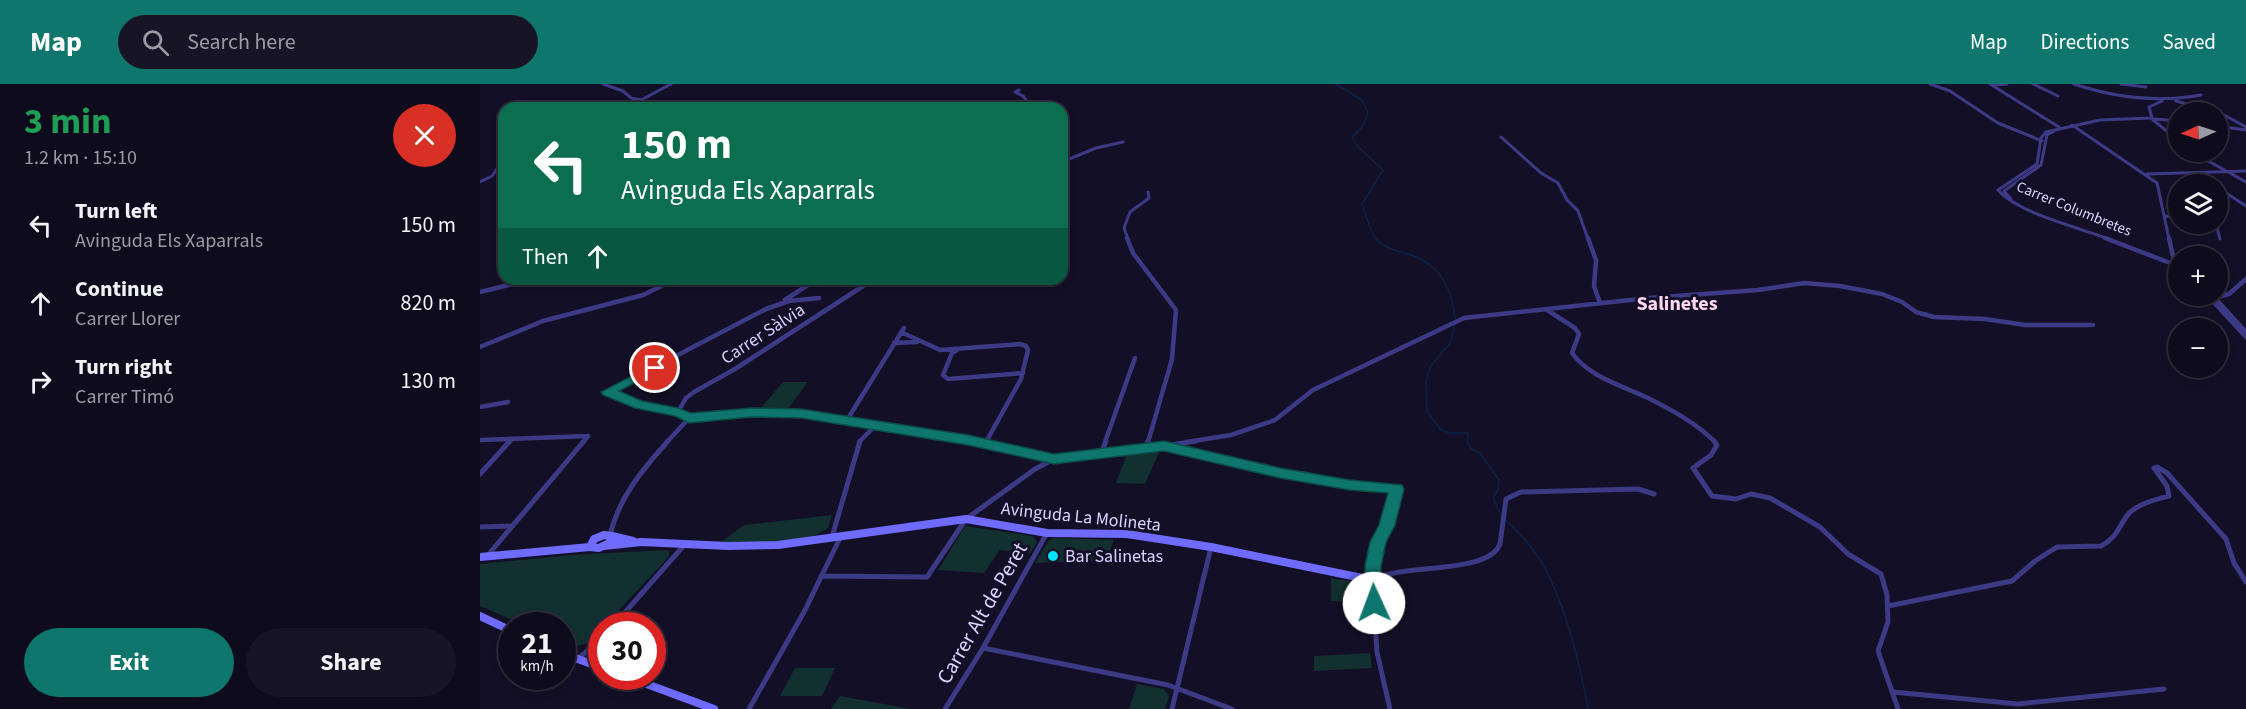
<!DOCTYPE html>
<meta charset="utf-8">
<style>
:root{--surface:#0e0b1c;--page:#171425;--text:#f1f3f6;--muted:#9b9ba3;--line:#2e2b3b;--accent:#0f766e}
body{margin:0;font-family:"Source Sans 3",sans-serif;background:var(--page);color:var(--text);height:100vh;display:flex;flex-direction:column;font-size:22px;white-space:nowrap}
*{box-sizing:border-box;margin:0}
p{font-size:20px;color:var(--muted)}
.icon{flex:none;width:33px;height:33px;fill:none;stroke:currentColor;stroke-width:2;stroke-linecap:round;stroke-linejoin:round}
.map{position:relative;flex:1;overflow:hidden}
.side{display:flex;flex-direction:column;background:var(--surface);width:480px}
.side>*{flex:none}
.top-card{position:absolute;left:18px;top:18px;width:570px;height:183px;border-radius:18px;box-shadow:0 3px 9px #0003,0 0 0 2px var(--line);background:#0b6e4f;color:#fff;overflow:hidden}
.needle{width:39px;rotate:267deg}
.buttons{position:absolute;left:1688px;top:18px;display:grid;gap:12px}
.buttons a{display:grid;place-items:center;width:60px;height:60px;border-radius:50%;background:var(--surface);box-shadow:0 3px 9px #0003,0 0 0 2px var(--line);font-size:30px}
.speed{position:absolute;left:18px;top:528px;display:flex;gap:12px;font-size:30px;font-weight:700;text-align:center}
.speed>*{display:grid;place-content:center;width:78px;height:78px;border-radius:50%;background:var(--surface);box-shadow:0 3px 9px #0003,0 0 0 2px var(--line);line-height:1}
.speed small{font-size:15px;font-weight:400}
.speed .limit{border:9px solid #d22;background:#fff;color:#111}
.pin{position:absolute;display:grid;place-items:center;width:51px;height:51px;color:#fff;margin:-26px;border:3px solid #fff;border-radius:50%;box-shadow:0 2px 6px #0007}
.me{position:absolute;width:66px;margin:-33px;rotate:358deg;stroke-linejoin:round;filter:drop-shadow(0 0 4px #0008)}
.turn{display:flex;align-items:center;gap:21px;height:126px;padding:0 24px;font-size:27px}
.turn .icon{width:78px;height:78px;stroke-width:2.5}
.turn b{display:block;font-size:42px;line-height:51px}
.then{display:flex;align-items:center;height:57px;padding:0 24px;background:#0003;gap:12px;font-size:22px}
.round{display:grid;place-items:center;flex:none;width:63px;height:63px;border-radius:32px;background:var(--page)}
.head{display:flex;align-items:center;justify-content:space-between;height:102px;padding:0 24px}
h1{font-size:36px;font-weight:700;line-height:45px;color:#1e9e55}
.cta{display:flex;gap:12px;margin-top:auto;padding:12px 24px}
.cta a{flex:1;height:69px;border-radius:36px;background:var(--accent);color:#fff;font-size:24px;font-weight:700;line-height:69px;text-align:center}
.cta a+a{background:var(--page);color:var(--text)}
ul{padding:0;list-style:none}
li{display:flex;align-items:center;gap:18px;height:78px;padding:0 24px}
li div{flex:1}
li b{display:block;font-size:22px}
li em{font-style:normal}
header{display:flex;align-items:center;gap:36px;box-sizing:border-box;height:84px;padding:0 30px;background:var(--accent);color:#fff}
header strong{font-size:28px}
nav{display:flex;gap:33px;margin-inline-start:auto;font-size:21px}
.search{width:420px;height:54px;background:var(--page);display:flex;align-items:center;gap:15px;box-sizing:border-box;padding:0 21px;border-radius:33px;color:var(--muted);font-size:22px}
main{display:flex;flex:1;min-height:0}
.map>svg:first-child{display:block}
</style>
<header>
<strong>Map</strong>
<div class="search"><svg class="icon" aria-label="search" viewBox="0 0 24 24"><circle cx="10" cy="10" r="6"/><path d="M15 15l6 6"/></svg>Search here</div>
<nav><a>Map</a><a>Directions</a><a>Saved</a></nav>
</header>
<main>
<section class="side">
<div class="head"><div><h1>3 min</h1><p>1.2 km · 15:10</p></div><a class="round" style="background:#d93025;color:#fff"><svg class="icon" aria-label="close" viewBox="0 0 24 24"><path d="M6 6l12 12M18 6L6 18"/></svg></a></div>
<ul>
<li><svg class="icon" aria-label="left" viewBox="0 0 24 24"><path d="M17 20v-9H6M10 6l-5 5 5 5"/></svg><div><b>Turn left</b><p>Avinguda Els Xaparrals</p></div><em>150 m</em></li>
<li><svg class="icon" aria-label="ahead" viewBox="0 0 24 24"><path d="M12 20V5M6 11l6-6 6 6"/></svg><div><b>Continue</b><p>Carrer Llorer</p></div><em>820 m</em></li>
<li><svg class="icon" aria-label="right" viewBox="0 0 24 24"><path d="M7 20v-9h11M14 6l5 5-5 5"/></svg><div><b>Turn right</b><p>Carrer Timó</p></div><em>130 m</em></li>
</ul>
<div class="cta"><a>Exit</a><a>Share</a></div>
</section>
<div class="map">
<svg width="1766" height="625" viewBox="0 0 1766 625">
<rect width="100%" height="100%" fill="#130f26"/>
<path fill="#12302f" d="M303 298H328L307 326 280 325Z
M679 368 665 400 636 399 647 370Z
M352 431 348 444C323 463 271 458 240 459L264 441Z
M485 442 553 452 557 458 550 469 520 466 504 489 458 486Z
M574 454 634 456 626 476 555 479 569 456Z
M186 466 189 467V472L183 479 125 541 122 542 121 546C108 560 101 566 83 558L82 542 44 541 0 522V480L91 471Z
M851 494C874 499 885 493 887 519L851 517Z
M890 569 892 584 834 587V572Z
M315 584H355L342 612H300Z
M657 600 684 605 689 612 685 625H649Z
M360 612 431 625H351Z"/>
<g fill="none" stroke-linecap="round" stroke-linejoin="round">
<path stroke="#0c2248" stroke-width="1.5" d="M856 0 882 16 888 28 883 42 872 53 877 62 903 86 882 120C886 130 889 146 896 155 904 165 922 168 934 172 962 183 972 206 975 234
M975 241 970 259 950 283 946 298 947 327 961 346 970 349H988L987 357 991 365 1000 369 1019 396 1018 406 1013 413 1019 428
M1026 436C1034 445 1044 454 1051 463 1081 500 1100 579 1108 625"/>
<path stroke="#3d3a85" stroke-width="3" d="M123 0 143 7 151 14 161 16
M1450 0 1470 7 1518 39 1562 57
M1510 0 1579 43
M1553 0 1578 12
M1594 0C1636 14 1677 19 1721 11
M1641 0 1666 3
M1514 1 1527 0
M1696 17 1744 31 1766 43
M161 24 167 21 161 16 191 0
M536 24 549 20 543 12 535 8 539 6
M1672 34 1669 23 1682 17
M1675 35 1698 37
M1673 36 1698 56
M1592 41 1677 99 1689 155
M1737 42 1766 46
M1021 53 1061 89 1078 99 1087 116 1098 127 1108 155
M1712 68 1766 98
M582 78 616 64 643 58
M1715 89 1733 100
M1667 90 1766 87
M0 98 12 92 24 75
M1737 103 1766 122
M1531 115 1524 107 1561 81 1567 51 1574 47
M1686 132 1698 134
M1723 140 1737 142
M1736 140 1740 155
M648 155 644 144 650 128 669 114 668 108
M1629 155C1599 144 1538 129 1518 106L1557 80 1561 54 1566 48 1620 36 1671 34"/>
<path stroke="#3d3a85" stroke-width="4.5" d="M647 154 653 169 696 226 692 275 668 358
M1108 154 1116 176 1114 202 1120 219
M1625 154 1698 182
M1689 154 1694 177
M0 208 53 195
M1728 212 1766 253
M1733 212 1766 248
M1733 214 1749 210 1766 195
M305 216 337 195
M1067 226 1095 244 1099 250 1092 269C1109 293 1143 302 1168 314 1192 326 1216 339 1235 358
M421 248 460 266 540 260 546 262 548 266 541 295 506 358
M414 259 437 258
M0 263 63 237 163 211 196 195
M477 266 472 269 463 291 468 295 543 289
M0 323 28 318
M198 328 206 314 214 308 255 285 394 195
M209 334 272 328 321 329 498 358
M209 334 198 328 160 321 127 308 286 225 309 217 339 214
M367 336 424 244
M0 356 108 352
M29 358 32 355
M103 358 108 352
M187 358 209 334
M379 358 395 342
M625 358 655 274
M707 358 751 351 795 336 833 306 984 234 1169 214 1278 206 1324 199 1360 202 1402 210 1422 218 1436 228 1454 233 1505 235 1545 241H1613"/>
<path stroke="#3d3a85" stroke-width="5" d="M491 357 574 375 684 362 800 389 870 401 917 405 907 441 898 458 892 496 897 568 910 625
M1234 357 1237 361 1231 371 1213 384 1232 412 1256 415 1271 410 1290 414 1340 443 1368 470 1401 490 1407 511 1408 538 1398 567 1418 625
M505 360 507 357
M684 362 716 357
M666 364 668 357
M621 370 626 357
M0 390 30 357
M0 443 33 442
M130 451C139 413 163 385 188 357
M352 453 380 357
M8 471 104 357
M341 492 447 493 486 435 555 385 574 375
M892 496C922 479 1008 491 1020 460L1026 415 1041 408 1158 405 1174 410
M1408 522 1532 497 1555 477 1577 463 1621 462C1635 455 1638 445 1646 433 1655 420 1675 416 1689 412L1687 402 1674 384 1677 383 1687 389 1746 455 1754 479 1766 498
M133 542 206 459
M503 564 688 601 752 625
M99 574 122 554
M1413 608 1538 620 1684 605
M269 625 324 528 361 452
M465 625 503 564 567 449
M692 625 731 463"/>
<path stroke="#6f6bff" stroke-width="8" d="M124 451 132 452 129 459 119 464 110 463 114 455Z
M132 452 153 457
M124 462 161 458 248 462 298 461 486 435 567 449 647 450 731 463 892 496
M0 473 110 463
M0 532 32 547
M82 569 122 584
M145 592 234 625"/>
</g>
<path fill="#0f766e" stroke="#0a4d48" stroke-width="1.5" d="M175 280 182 284 180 286 139 307 162 317 198 324 211 329 272 324 321 325 488 351 574 370 684 357 800 384 870 396 922 401 924 405 915 441 906 458 901 482 902 519 900 524 894 526 887 524 885 519V482L890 458 899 441 908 409 870 406 800 394 684 367 574 380 488 361 321 334 272 333 209 339 195 332 155 324 123 311 121 308Z"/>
<circle fill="#00e5ff" stroke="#130f26" stroke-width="2" cx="573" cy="472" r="6"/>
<g text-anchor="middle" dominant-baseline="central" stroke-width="6" stroke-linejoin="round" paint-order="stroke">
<g font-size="15" fill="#d9d4ff" stroke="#130f26">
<text transform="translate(1594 125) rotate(22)">Carrer Columbretes</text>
</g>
<g font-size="18" fill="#d9d4ff" stroke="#130f26">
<text transform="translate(283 250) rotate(-33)">Carrer Sàlvia</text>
<text transform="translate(601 433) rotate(6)">Avinguda La Molineta</text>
</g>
<g font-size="18" fill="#d9d4ff" stroke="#130f26" text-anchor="start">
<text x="585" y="472">Bar Salinetas</text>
</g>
<g font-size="20" font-weight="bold" fill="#ffd6f0" stroke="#130f26">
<text x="1197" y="220">Salinetes</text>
</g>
<g font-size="21" fill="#d9d4ff" stroke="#130f26">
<text transform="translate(502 529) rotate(-60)">Carrer Alt de Peret</text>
</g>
</g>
</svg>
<div class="buttons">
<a><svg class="needle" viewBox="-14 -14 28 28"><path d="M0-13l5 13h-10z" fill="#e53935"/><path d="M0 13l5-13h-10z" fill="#9b9ba3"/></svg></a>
<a><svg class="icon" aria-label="layers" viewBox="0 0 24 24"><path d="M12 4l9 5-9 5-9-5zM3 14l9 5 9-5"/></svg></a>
<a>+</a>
<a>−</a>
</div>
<div class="speed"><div>21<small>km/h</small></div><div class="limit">30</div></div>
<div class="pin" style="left:175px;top:284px;background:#d93025"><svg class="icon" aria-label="arrive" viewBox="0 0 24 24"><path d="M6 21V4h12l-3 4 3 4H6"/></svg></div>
<svg class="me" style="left:894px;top:519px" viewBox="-20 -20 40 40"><circle r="19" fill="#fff"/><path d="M0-13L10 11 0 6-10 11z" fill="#0f766e"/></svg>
<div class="top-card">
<div class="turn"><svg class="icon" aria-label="left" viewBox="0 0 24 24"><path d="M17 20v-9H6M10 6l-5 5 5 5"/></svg><div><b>150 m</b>Avinguda Els Xaparrals</div></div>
<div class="then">Then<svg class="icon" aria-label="ahead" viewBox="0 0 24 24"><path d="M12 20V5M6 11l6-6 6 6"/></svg></div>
</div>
</div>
</main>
